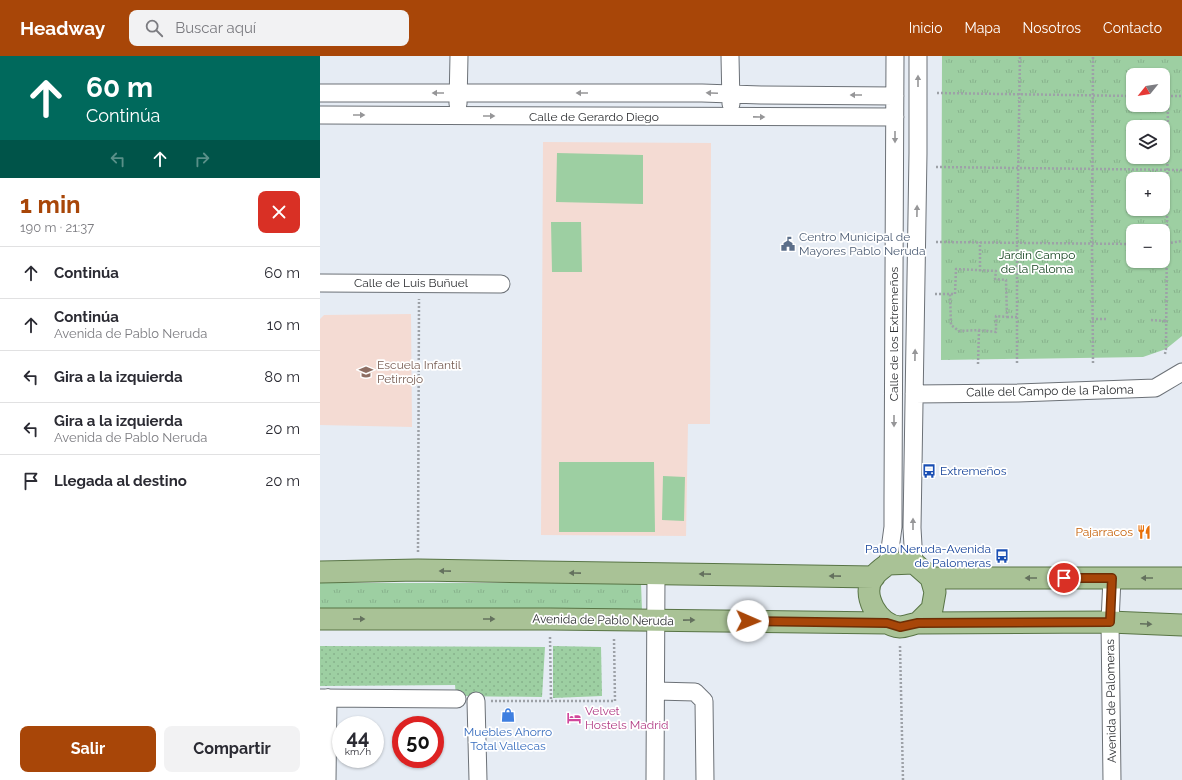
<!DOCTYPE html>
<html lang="es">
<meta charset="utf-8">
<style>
:root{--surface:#fff;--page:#f2f2f3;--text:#2b2b33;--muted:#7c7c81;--line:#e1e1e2;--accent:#a84608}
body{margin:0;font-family:Raleway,sans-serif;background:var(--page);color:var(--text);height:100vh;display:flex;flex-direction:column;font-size:15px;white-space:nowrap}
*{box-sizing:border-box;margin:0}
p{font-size:13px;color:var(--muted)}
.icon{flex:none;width:22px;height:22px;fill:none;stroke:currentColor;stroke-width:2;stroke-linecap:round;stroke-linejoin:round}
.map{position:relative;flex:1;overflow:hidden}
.details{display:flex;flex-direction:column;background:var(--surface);width:320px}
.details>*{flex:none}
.hud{background:#00695c;color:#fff;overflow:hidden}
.needle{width:26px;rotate:240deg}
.fabs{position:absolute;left:806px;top:12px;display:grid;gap:8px}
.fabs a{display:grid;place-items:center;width:44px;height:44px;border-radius:8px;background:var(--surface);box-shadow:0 1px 3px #0004;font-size:20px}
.speed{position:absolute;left:12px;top:660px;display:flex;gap:8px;font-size:20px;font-weight:700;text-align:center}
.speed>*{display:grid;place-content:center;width:52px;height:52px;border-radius:50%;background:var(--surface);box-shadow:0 1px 3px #0004;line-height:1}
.speed small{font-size:10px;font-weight:400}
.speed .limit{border:6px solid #d22;background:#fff;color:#111}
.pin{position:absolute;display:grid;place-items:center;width:34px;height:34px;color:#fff;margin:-17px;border:2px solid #fff;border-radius:50%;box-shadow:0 1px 4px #0007}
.me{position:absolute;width:44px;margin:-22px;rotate:91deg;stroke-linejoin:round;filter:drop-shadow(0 0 3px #0008)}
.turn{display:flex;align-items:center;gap:14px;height:84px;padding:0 20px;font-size:18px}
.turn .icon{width:52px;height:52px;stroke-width:2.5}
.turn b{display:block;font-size:28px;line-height:34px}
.lanes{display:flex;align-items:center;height:38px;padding:0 20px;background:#0003;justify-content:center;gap:20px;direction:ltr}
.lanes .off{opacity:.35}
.round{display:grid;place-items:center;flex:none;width:42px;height:42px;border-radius:8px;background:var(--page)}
.summary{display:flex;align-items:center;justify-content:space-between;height:68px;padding:0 20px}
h1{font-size:24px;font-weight:700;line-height:30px;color:var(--accent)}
.action{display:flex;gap:8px;margin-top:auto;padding:8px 20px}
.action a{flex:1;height:46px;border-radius:8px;background:var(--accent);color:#fff;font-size:16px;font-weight:700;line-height:46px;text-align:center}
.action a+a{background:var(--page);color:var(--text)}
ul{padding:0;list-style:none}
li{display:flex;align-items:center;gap:12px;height:52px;padding:0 20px;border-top:1px solid var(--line)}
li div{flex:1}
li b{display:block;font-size:15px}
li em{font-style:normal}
header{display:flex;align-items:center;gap:24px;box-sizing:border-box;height:56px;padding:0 20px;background:var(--accent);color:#fff}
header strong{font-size:19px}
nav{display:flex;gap:22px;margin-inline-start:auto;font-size:14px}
.search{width:280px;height:36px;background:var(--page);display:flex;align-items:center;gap:10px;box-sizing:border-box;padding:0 14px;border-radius:8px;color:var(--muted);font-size:15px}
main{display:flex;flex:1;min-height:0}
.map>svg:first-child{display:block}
</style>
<header>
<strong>Headway</strong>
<div class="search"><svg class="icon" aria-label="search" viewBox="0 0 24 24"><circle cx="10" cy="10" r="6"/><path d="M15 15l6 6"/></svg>Buscar aquí</div>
<nav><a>Inicio</a><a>Mapa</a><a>Nosotros</a><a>Contacto</a></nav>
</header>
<main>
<section class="details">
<div class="hud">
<div class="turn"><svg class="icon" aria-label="ahead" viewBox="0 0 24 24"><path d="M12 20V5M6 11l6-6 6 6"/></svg><div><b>60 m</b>Continúa</div></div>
<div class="lanes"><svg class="icon off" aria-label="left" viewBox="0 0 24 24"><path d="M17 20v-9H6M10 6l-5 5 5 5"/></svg><svg class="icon" aria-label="ahead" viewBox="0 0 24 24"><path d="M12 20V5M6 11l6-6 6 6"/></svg><svg class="icon off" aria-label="right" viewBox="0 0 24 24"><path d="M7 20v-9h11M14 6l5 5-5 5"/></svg></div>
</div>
<div class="summary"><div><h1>1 min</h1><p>190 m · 21:37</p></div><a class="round" style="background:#d93025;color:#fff"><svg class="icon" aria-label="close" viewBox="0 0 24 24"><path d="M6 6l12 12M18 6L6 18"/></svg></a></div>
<ul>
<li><svg class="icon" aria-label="ahead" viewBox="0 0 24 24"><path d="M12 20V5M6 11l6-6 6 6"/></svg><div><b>Continúa</b></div><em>60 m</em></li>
<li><svg class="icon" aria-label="ahead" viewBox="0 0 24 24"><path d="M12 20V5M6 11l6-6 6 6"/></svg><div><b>Continúa</b><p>Avenida de Pablo Neruda</p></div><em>10 m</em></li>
<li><svg class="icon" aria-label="left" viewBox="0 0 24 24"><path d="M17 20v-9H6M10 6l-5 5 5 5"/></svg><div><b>Gira a la izquierda</b></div><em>80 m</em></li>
<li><svg class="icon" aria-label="left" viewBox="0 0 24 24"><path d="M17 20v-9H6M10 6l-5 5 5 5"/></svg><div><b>Gira a la izquierda</b><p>Avenida de Pablo Neruda</p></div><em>20 m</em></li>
<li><svg class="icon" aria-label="arrive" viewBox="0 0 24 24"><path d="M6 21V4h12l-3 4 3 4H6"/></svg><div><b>Llegada al destino</b></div><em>20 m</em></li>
</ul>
<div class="action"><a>Salir</a><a>Compartir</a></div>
</section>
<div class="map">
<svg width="862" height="724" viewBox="0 0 862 724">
<defs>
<pattern id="grass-dots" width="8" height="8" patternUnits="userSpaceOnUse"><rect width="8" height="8" fill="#9dcfa2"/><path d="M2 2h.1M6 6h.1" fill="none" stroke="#87b28c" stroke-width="1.8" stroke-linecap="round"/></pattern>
<pattern id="park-tufts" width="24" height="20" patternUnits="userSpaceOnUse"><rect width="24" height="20" fill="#9dcfa2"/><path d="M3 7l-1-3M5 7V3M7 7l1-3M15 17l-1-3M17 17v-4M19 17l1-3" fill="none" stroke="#87b28c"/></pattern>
</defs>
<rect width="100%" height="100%" fill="#e6ecf4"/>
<path fill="#f4dbd3" d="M223 86 391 87 390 368H368L366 480 221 479Z
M91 258 92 371 0 369V263L4 259Z"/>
<path fill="url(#grass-dots)" d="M0 590 225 591 222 641 136 640 135 629 0 630Z
M233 590 281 591 282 640 233 642Z"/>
<path fill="url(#park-tufts)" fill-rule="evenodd" d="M622 0H862V280L846 293 823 301 621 304ZM813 19H843V49H813ZM813 71H843V101H813ZM813 123H843V153H813ZM813 175H843V205H813Z
M0 527H321L322 555 250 552 0 554Z"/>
<path fill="#9dcfa2" d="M237 97 323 99V148L236 146Z
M231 166H261L262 216H232Z
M239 406H334L335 476H239Z
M343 420 365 421 364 465 342 464Z"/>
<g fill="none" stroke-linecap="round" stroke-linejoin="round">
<defs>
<path id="minor" d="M410 0 411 48
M0 37H382L441 39 575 40
M138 48 139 0
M0 59 575 61
M0 227 181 228
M594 338 698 337 835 332 862 316
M594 507 592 472 598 97V0
M568 508 573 471V443L575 0
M792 522 790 566 792 724
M336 635 375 636 384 645 385 724
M0 642 137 643
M156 645 158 724
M7 724 8 642
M335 724 336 518"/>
<path id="major" d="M0 516 98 514 554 521
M611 522H862
M0 563H230L567 567
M598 567 612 553 615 536 611 522 594 507 568 508C564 511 558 515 554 520 540 538 558 570 580 571 585 571 592 568 598 567L790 566 862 569"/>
</defs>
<use href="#minor" stroke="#6c7177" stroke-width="19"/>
<use href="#major" stroke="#587445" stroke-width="23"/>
<path stroke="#9da1a7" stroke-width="2.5" stroke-dasharray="2 2" stroke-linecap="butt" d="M617 37 813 40
M843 40H862
M616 111 862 114
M616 186 813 188
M843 188 862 185
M660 215V186
M615 238H635L636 213 676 215 675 223 686 224 687 261 676 260V276L659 274 639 275 631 269 630 237
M687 261H697
M772 263H788
M831 264 846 265
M845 298 846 293 848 40
M697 307V187L700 0
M773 307 772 187 773 0
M658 308 659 274
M98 496 99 243
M230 581 231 645
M580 590 583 724
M171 645H295L294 583"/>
<use href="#minor" stroke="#fff" stroke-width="17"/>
<use href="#major" stroke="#a9c296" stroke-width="21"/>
</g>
<defs><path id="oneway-solid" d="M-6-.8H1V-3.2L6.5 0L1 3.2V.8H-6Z"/></defs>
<g fill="#969698">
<use href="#oneway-solid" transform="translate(598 25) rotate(-90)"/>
<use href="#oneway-solid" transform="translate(118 37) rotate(180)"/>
<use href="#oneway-solid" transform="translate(262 37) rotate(180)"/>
<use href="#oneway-solid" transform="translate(392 37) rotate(-178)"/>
<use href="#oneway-solid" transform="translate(536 39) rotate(-180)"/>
<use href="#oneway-solid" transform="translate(39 59)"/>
<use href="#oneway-solid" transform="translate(169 60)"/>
<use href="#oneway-solid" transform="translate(439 61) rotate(1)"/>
<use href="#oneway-solid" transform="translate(575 81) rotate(90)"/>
<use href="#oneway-solid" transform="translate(597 155) rotate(-89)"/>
<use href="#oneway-solid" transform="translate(595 299) rotate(-89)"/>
<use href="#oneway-solid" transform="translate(574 365) rotate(90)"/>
<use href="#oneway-solid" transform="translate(593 468) rotate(-90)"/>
</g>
<g fill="#64715e">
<use href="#oneway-solid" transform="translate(125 515) rotate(-179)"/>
<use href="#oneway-solid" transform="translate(255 517) rotate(-179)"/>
<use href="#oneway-solid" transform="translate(385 518) rotate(-179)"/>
<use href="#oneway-solid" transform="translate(515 520) rotate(-179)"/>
<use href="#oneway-solid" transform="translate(711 522) rotate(180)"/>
<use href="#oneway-solid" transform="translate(827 522) rotate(-180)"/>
<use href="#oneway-solid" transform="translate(39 563)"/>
<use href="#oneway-solid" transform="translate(169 563)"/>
<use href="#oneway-solid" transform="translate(369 564) rotate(-1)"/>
<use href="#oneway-solid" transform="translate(826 568) rotate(2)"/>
</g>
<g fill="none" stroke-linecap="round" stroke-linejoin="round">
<defs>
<path id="route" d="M428 565 567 567 580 571 598 567 790 566 792 522H744"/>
</defs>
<use href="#route" stroke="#6d2e05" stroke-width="10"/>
<use href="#route" stroke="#a84608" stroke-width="7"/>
</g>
<defs>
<symbol id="civic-bare" viewBox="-9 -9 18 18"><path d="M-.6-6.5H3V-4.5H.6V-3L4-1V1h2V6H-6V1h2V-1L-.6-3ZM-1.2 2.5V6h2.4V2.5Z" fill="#5c6f8a" stroke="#fff" stroke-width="2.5" paint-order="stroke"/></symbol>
<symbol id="school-bare" viewBox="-9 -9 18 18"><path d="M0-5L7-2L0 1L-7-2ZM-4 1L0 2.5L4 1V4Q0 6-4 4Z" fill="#8d6e63" stroke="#fff" stroke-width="2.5" paint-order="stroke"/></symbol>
<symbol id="bus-bare" viewBox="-9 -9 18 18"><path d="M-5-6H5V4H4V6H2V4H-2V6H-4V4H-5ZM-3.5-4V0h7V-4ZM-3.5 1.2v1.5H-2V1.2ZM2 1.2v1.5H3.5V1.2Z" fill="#1a4fb4" stroke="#fff" stroke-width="2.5" paint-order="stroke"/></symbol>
<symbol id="restaurant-bare" viewBox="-9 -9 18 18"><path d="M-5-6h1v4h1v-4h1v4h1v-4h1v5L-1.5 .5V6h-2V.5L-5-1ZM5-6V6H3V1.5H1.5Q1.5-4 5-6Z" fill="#e8710a" stroke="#fff" stroke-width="2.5" paint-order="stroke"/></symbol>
<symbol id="shop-bare" viewBox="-9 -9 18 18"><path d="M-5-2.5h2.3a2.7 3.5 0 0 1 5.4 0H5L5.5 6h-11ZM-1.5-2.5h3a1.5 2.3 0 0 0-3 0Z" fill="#3f7fe0" stroke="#fff" stroke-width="2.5" paint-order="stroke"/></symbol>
<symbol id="hotel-bare" viewBox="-9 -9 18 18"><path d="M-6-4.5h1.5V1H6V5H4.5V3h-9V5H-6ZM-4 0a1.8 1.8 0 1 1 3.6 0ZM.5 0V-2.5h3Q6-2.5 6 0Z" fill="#d1479c" stroke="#fff" stroke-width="2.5" paint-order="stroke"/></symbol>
</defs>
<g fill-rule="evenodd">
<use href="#civic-bare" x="458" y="178" width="20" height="20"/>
<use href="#school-bare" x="36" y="306" width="20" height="20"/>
<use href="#bus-bare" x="599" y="405" width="20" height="20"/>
<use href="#restaurant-bare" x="814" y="466" width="20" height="20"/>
<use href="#bus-bare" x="672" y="490" width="20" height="20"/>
<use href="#shop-bare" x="178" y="649" width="20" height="20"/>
<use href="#hotel-bare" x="244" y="652" width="20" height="20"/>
</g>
<g text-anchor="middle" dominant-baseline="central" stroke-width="3.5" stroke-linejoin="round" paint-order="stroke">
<g font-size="12" fill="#2c2e31" stroke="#fff">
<text x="274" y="61">Calle de Gerardo Diego</text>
<text x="91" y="227">Calle de Luis Buñuel</text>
<text transform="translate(574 278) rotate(-90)">Calle de los Extremeños</text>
<text transform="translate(730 335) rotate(-1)">Calle del Campo de la Paloma</text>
<text transform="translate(283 564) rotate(1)">Avenida de Pablo Neruda</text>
<text transform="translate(791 645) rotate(-91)">Avenida de Palomeras</text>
</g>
<g font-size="12" fill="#4e5e75" stroke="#fff" text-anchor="start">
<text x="479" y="181">Centro Municipal de<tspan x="479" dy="14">Mayores Pablo Neruda</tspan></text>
</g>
<g font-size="12" fill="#0c3c17" stroke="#fff">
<text x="717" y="199">Jardín Campo<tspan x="717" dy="14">de la Paloma</tspan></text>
</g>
<g font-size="12" fill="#785e54" stroke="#fff" text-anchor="start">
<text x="57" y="309">Escuela Infantil<tspan x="57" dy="14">Petirrojo</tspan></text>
</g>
<g font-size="12" fill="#164399" stroke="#fff" text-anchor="start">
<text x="620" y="415">Extremeños</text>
<text x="671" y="493" text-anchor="end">Pablo Neruda-Avenida<tspan x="671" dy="14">de Palomeras</tspan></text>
</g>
<g font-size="12" fill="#c56008" stroke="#fff" text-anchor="end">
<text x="813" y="476">Pajarracos</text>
</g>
<g font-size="12" fill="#b23c85" stroke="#fff" text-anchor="start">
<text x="265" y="655">Velvet<tspan x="265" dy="14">Hostels Madrid</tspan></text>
</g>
<g font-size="12" fill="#366cbe" stroke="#fff">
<text x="188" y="676">Muebles Ahorro<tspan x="188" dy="14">Total Vallecas</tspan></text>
</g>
</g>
</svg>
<div class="fabs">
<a><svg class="needle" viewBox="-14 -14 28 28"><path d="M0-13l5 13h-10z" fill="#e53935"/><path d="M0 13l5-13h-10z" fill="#7c7c81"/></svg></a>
<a><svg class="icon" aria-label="layers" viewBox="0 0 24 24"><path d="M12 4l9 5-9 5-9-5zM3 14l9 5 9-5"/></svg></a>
<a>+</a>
<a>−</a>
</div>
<div class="speed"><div>44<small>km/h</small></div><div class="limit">50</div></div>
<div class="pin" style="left:744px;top:522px;background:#d93025"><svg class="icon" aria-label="arrive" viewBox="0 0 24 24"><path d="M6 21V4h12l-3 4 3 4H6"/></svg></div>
<svg class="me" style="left:428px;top:565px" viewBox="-20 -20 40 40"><circle r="19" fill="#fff"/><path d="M0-13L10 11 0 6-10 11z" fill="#a84608"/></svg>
</div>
</main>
